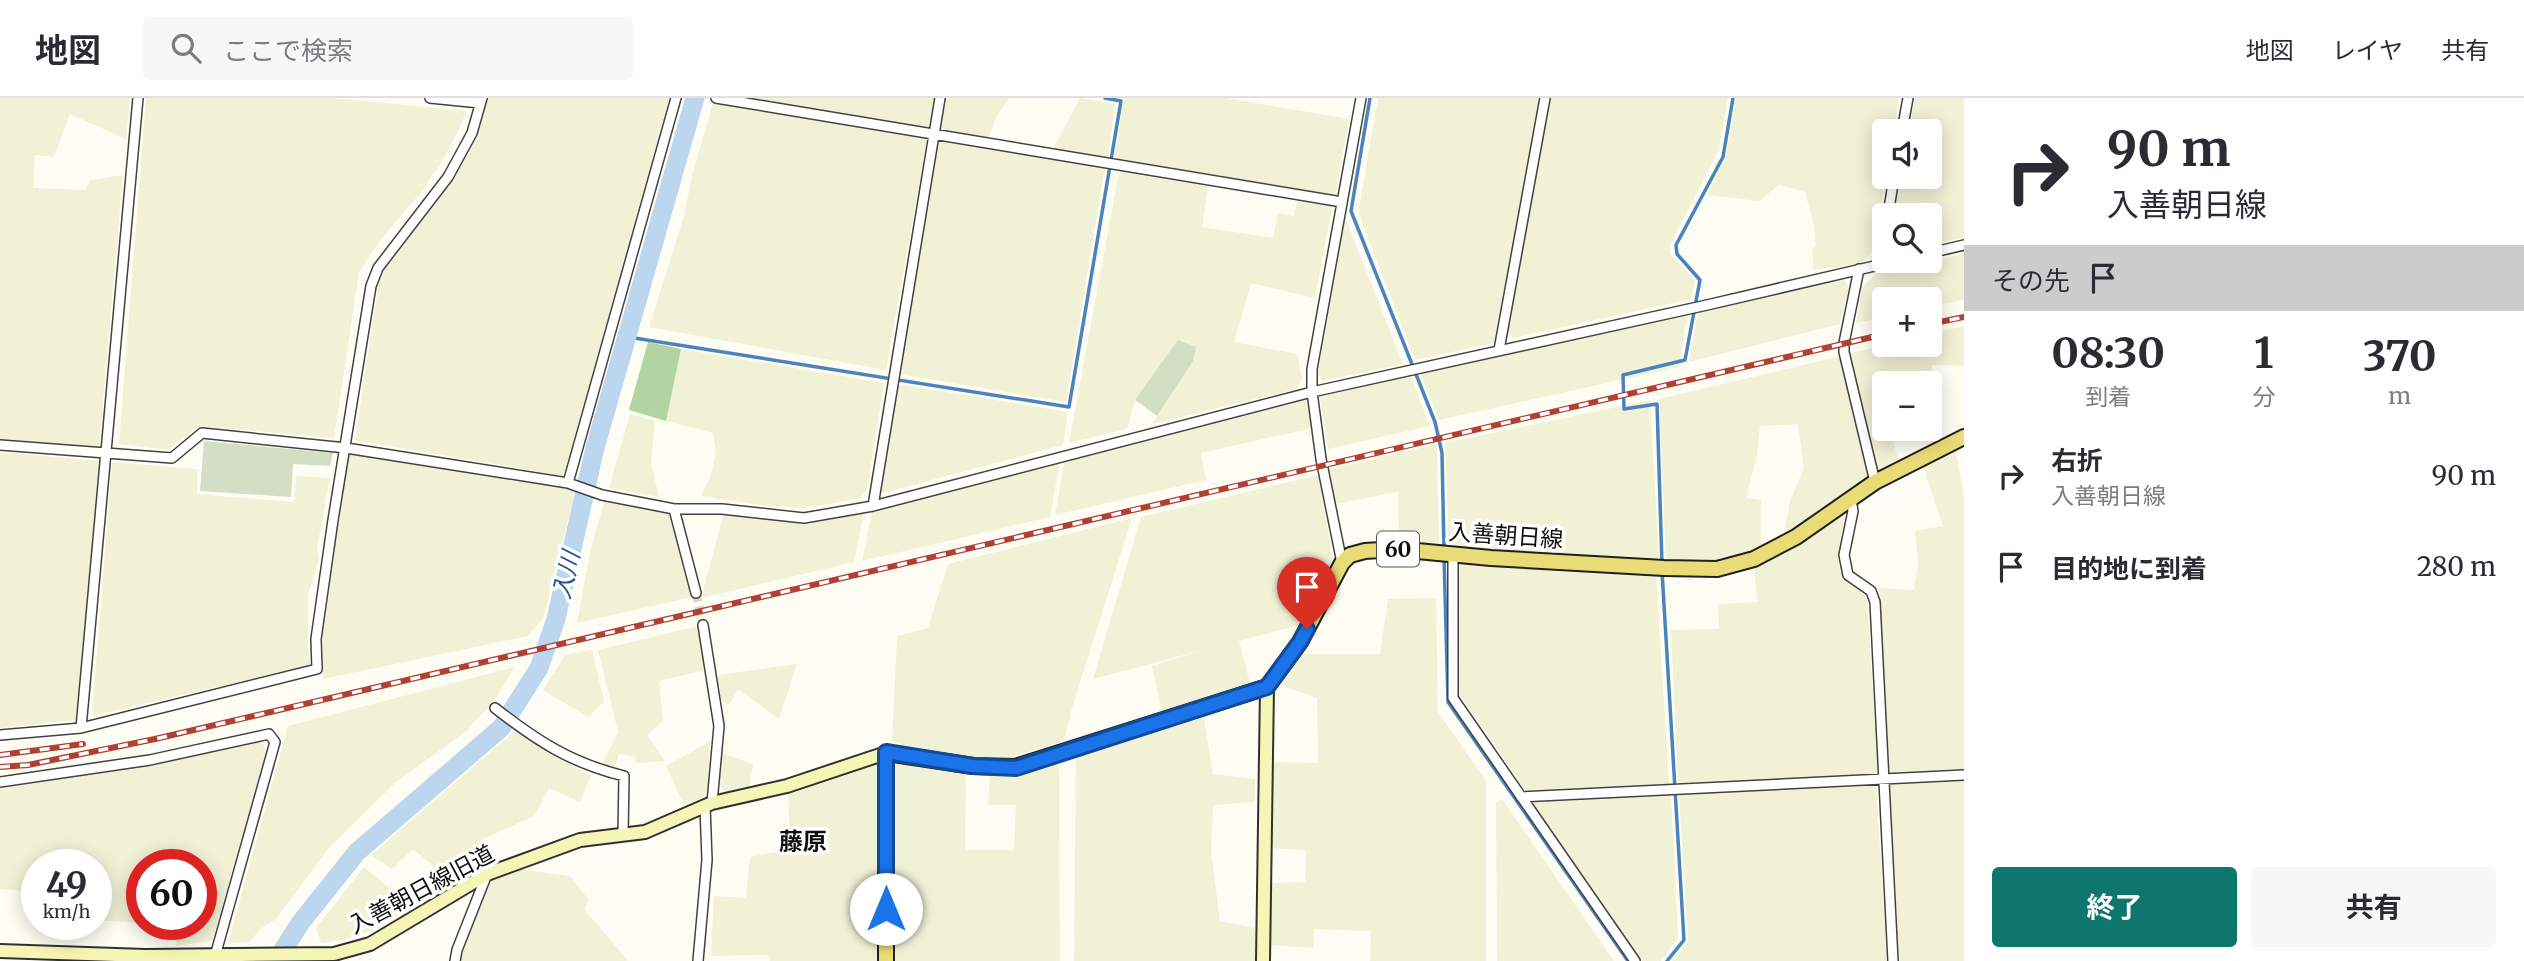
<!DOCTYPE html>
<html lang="ja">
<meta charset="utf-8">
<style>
:root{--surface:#fff;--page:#f7f7f7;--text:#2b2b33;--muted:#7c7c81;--line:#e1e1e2;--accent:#0f766e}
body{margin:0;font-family:Merriweather,"Noto Sans JP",serif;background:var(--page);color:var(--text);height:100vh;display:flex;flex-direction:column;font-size:26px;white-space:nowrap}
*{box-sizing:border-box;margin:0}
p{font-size:23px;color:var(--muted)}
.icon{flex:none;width:38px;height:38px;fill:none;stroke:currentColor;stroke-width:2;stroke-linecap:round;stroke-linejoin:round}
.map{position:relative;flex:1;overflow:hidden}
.side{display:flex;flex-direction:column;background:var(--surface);width:560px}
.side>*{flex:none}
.banner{background:#fff;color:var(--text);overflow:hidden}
.tools{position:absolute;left:1872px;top:21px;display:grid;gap:14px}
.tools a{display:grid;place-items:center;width:70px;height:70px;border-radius:7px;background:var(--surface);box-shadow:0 4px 18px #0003;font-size:35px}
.speed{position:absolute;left:21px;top:751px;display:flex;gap:14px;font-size:35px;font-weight:700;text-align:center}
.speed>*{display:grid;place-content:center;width:91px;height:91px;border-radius:50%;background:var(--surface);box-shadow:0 4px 18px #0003;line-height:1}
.speed small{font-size:18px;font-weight:400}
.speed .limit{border:10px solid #d22;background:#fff;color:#111}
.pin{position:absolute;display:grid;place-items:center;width:60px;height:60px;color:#fff;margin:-72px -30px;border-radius:50% 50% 50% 0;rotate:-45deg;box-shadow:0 0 7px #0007}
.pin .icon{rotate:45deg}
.me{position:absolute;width:77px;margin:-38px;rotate:0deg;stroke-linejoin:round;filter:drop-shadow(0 0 5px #0008)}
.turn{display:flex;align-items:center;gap:24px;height:147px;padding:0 28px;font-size:32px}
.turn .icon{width:91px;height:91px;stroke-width:2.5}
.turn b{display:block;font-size:49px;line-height:60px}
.then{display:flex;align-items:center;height:66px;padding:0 28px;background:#0003;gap:14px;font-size:26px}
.eta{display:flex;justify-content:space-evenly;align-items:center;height:119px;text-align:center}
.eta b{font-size:42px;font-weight:700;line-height:49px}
.primary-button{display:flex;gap:14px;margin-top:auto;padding:14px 28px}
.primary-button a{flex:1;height:80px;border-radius:7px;background:var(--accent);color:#fff;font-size:28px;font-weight:700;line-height:80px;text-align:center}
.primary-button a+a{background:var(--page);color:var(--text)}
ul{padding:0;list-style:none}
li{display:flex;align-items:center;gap:21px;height:91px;padding:0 28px}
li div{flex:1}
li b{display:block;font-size:26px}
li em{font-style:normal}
header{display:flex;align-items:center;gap:42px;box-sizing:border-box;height:98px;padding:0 35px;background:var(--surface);border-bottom:2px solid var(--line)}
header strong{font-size:33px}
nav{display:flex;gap:38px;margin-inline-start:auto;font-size:24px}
.search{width:490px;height:63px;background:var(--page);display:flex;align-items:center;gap:18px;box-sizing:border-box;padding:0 24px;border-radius:7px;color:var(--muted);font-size:26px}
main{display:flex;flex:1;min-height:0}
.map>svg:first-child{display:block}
</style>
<header>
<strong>地図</strong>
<div class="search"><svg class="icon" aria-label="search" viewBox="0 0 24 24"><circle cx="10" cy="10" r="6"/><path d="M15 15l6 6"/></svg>ここで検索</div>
<nav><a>地図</a><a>レイヤ</a><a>共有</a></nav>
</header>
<main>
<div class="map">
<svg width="1964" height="863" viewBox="0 0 1964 863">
<rect width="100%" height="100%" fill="#fefdf3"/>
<path fill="#f0f1d5" d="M0 0H130L126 41 70 16 54 59 35 57 33 90 85 92 90 82 123 77 99 349 0 341Z
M146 0H332L467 13 449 52 422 93 381 141 359 174 334 340 199 328 168 352 119 346Z
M488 0H669L564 378 355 342 378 190 384 172 450 86 478 37Z
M753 0H935L930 32Z
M944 0H1009L996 19 988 42 941 33 939 27Z
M1080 0 1115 6 1108 61 1053 51Z
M1124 0H1226L1349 21 1336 94 1330 97 1114 63Z
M1378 0H1540L1494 245 1415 262 1362 125 1359 110Z
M1549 0H1728L1718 54 1670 147V156L1695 182 1691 201 1513 240 1508 235Z
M1736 0H1899L1894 33H1885L1886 79 1873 152 1862 165 1814 172 1812 151 1816 148 1814 128 1805 94 1779 87 1759 103 1707 97 1726 60Z
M1915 0H1964V139L1930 147V117H1894L1901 79H1930V33H1909Z
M713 5 927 41 886 272 649 229 684 118 692 78Z
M937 43 1105 69 1066 304 898 276Z
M1119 74 1208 88 1202 129 1273 140 1278 115 1294 118 1297 103 1332 109 1315 200 1251 185 1234 244 1297 256 1302 281 1297 291 1152 326 1193 263 1196 249 1135 302 1127 331 1069 345Z
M1345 119 1403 266 1322 283 1318 276Z
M1964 156V202L1930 209V201H1885V219L1856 225 1862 189 1877 175Z
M1844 182 1849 189 1840 226 1689 264 1698 215Z
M1687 217 1679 269 1439 322 1420 275Z
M1964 228V277L1963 268 1932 267 1930 288V285H1885V331H1904L1891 336 1898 361 1878 375 1875 372 1851 255 1887 247H1930V236Z
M681 251 884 285 867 392 860 400 807 410 760 407 701 398 711 377 716 354 713 335 666 323Z
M1841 258 1868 380 1784 437 1790 403 1804 370 1798 326 1760 328 1757 356 1746 400 1761 402V450L1733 460 1710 463 1666 464 1659 301Z
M1410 277 1430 328 1328 351 1320 299Z
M897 286 1068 314 1063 347 883 395 879 391Z
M1306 302 1312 330 1201 355 1206 382 1055 417 1065 361Z
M1650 302 1659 462 1503 454 1449 446 1445 345Z
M630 316 655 323 651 365 659 399 609 390Z
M1437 346 1439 446 1399 443 1398 394 1335 406 1328 372Z
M1955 350 1964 398V671L1888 675 1879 490 1914 492 1918 464 1915 433 1943 428 1922 365Z
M0 354 100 363 76 622 0 630Z
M348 356 576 391 543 521 528 538 323 581V536Z
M1060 363 1050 419 862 463 872 412Z
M112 364 197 371V396L294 404 296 378 330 380 317 450 319 461 308 496V547L310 567 92 618Z
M1318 377 1333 462 1299 527 1239 543 1250 585 1222 598 1162 614 1152 568 1203 552 1093 581 1141 419Z
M605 401 670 416 692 499 577 525 591 450Z
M864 413 854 464 701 500 724 415 809 426Z
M1841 415 1844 419 1838 465 1841 475 1862 494 1867 502 1878 676 1678 687 1671 532 1719 531 1718 506 1757 504 1754 466Z
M1132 420 1072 610 1064 643 1010 660 982 661 903 647 892 643 897 538 928 530 948 466Z
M1458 461 1656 475 1669 686 1525 692 1459 596Z
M1436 500 1438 614 1486 683V863H1370L1371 833 1314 831 1313 850 1270 847V785L1305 784 1306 752 1270 750 1269 664 1318 665 1317 600 1275 585 1297 556H1380L1388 501Z
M698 528 705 572 659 583 663 623 647 637 665 663 637 665 635 659 619 656 614 672 602 667 618 634 598 552Z
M592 552 604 604 588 619 543 592 565 557Z
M797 566 779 621 738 591 729 607 721 602 718 577Z
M515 569 494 603 464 635 397 683 328 751 276 821 260 831 250 844 228 845 288 628Z
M1204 620 1213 676 1255 681V704L1213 707 1211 753 1220 823 1256 830V863H1074L1076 656Z
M515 633 559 661 591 677 580 704 549 690 534 718 483 741 482 769 452 784 413 751 392 771 371 757Z
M261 643 267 653 212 843 176 848 178 826H201V766H142V825L96 822V766H37V794L0 791V691L137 669Z
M710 644 707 693 703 700 684 707 666 668Z
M722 655 753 666 749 691 726 694 721 690 720 682Z
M899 662 966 672 965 752H1014L1016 707H988L990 676H1009L1053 664 1059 667 1060 863H891V670Z
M875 665 881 668 880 863H770L767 857 711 858 714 798 746 800 750 759 790 751 788 694 809 689Z
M1964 683V863H1899L1890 687Z
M1876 687 1887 863H1672L1688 843 1679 696Z
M1671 697 1678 839 1661 863H1642L1530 702Z
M1502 701 1614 863H1497L1496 704Z
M364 769 413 810 364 835 344 842 321 845 316 830Z
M516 771 570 778 589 802 584 811 628 863H459L491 780Z"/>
<path fill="#b1d4a0" d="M648 244 681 251 666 323 629 312Z"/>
<path fill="#d3dec5" d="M1178 242 1196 249 1193 263 1157 318 1135 302Z
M204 343 333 355 330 368 293 366 291 399 200 393Z"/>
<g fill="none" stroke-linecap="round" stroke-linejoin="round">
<path stroke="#4b83bf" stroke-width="3.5" d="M1370 0 1351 113 1435 324 1442 355 1444 452
M628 239 1069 309 1121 3 1105 0
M1444 459 1448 604 1628 863
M1662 466 1657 306 1624 311 1623 277 1685 262 1700 182 1677 156 1676 147 1723 59 1733 0
M1662 473 1684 842 1667 863"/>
<path stroke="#bcd6f0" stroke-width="19" d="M276 863 301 824 357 754 501 630 539 570 556 521 595 350 695 0"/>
<path stroke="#dad9d1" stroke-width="9" stroke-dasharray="9 4.5" stroke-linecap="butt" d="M696 495 703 527"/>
<defs>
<path id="street" d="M430 0 480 5
M716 0 1342 104
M1902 33 1908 0
M1888 117 1894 79
M1930 155 1964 147
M1879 166 1885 135
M1859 171 1844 245V254L1875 384
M1499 252 1545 0
M0 347 172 360 202 335 346 350 568 385 602 397 674 411H722L804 420 873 408 1312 294 1707 207 1896 163
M568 385 676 0
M1851 402 1853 413 1844 457 1848 477 1871 493 1875 504 1893 863
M873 408 940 0
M674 411 696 495
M1453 455V600L1635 863
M1342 465 1321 361 1312 294V271L1361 0
M703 527 719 628 712 705
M495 610C537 643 571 665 624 678L623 736
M81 630 138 0
M0 637 81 630 317 571 316 541 333 422 371 188 378 170 448 79 472 35 482 0
M0 684 150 662 269 636 275 644 215 858
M1521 699 1964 677
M455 863 457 852 487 776
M698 863 707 762 705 708"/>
<path id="secondary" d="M0 853 145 858 334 856 370 846 487 776 580 742 645 734 712 705 787 688 886 655
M1263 863 1267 589"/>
<path id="primary" d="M886 863V655L973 668 1015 669 1267 589 1300 544 1342 465 1350 457 1365 453 1396 451 1491 460 1664 470 1717 471 1754 461 1796 439 1875 384 1964 339"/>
</defs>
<use href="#street" stroke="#424242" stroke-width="12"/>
<use href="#secondary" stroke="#313131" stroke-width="16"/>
<use href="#primary" stroke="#202020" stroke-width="18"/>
<use href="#street" stroke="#fff" stroke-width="9"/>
<use href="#secondary" stroke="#f5f6b5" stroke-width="12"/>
<use href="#primary" stroke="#e9dc77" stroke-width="14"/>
<defs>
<path id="rail" d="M1930 226 1964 219
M0 657 83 646
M0 669 28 667 155 641 1885 236"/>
</defs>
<use href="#rail" stroke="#b03f36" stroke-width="6"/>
<use href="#rail" stroke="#fff" stroke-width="3.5" stroke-dasharray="10" stroke-linecap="butt"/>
</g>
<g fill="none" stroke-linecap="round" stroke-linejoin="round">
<defs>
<path id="route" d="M886 811V654L973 668 1016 670 1267 589 1300 544 1307 531"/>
</defs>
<use href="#route" stroke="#114b97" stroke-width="18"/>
<use href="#route" stroke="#1a73e8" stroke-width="12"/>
</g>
<g text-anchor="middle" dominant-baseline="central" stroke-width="7" stroke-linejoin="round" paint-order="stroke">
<rect fill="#fff" stroke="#575757" stroke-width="2" x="1377" y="433.5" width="42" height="35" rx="5"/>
<g font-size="21" font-weight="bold" fill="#0f0f0f">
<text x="1398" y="451">60</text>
</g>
<g font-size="23" fill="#0f0f0f" stroke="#fff">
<text transform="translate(1506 437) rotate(4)">入善朝日線</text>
<text transform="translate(421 791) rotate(-28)">入善朝日線旧道</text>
</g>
<g font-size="24" font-style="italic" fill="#255694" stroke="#fff">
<text transform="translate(566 477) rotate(-77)">入川</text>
</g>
<g font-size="24" font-weight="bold" fill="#0f0f0f" stroke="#fff">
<text x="803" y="743">藤原</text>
</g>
</g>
</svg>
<div class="tools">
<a><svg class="icon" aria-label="sound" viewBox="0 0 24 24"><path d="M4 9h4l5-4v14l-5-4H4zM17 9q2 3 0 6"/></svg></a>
<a><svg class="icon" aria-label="search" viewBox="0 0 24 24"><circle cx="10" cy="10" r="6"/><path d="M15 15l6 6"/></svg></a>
<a>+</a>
<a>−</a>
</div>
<div class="speed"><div>49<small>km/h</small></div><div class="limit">60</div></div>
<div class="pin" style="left:1307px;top:531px;background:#d93025"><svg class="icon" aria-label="arrive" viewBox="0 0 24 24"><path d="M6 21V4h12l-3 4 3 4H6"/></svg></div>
<svg class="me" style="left:886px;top:811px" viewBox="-20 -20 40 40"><circle r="19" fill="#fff"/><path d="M0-13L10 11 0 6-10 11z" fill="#1a73e8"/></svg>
</div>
<section class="side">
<div class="banner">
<div class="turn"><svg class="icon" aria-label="right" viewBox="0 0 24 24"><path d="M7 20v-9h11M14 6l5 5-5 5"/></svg><div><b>90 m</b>入善朝日線</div></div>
<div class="then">その先<svg class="icon" aria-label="arrive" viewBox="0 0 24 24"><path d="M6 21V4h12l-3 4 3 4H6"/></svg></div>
</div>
<div class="eta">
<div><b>08:30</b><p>到着</p></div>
<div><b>1</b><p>分</p></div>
<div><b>370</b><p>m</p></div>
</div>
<ul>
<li><svg class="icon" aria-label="right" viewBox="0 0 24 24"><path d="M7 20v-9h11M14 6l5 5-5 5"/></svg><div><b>右折</b><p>入善朝日線</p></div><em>90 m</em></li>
<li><svg class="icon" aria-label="arrive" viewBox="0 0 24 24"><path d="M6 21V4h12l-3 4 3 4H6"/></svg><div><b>目的地に到着</b></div><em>280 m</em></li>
</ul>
<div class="primary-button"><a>終了</a><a>共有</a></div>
</section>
</main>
